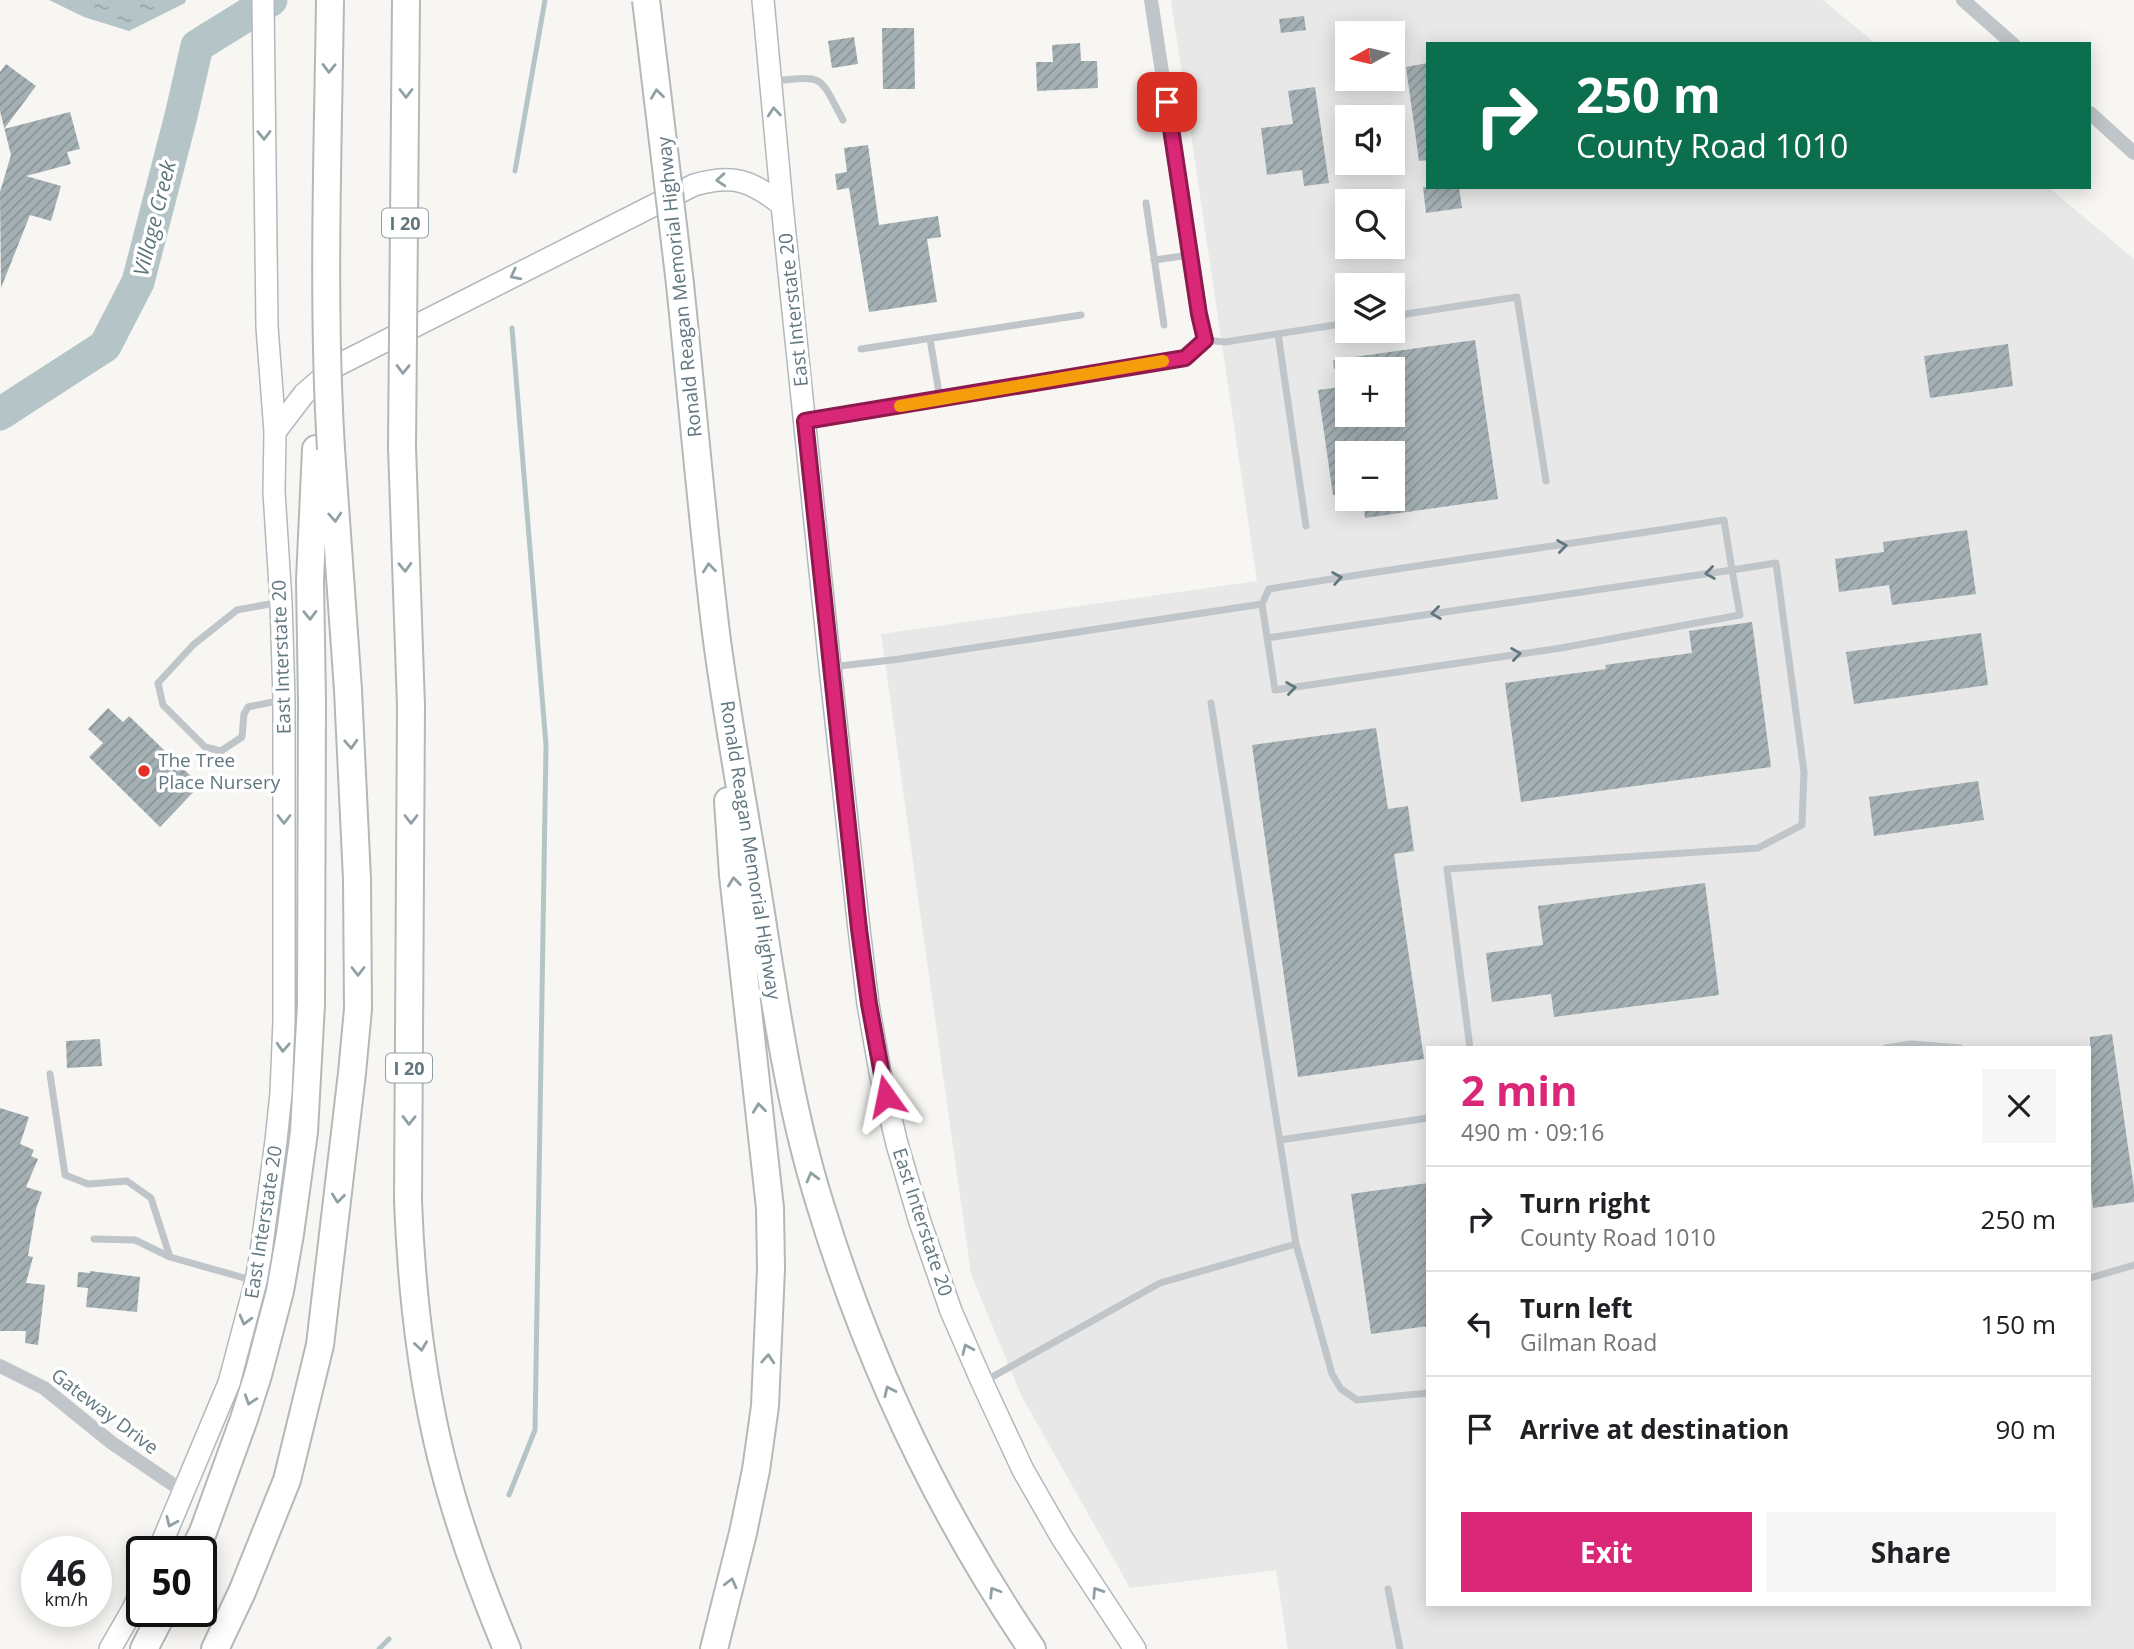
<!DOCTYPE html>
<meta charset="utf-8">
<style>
:root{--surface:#fff;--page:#f6f6f6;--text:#202124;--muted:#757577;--line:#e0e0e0;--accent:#db2777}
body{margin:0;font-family:"Open Sans",sans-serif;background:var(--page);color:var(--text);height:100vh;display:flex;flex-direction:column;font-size:26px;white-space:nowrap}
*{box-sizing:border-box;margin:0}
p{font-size:23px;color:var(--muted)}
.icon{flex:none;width:38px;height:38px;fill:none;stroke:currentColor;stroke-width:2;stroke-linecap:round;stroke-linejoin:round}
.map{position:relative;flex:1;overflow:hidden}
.details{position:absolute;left:1426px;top:1046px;width:665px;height:560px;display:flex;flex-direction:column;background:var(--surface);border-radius:0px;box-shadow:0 4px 18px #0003}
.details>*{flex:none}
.guide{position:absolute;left:1426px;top:42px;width:665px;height:147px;border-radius:0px;box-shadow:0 4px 18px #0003;background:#0b6e4f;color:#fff;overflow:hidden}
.needle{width:46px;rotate:262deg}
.fabs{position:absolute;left:1335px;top:21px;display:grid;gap:14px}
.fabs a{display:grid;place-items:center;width:70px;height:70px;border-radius:0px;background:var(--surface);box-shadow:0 4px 18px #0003;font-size:35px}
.speed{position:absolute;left:21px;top:1536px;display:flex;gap:14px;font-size:35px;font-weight:700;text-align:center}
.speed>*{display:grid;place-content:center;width:91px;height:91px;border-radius:50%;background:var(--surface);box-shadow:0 4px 18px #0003;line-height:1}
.speed small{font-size:18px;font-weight:400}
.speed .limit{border:4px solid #111;border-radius:10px;background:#fff;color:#111}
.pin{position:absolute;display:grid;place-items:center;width:60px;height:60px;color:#fff;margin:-30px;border-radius:14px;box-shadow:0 4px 10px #0006}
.me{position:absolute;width:77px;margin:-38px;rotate:348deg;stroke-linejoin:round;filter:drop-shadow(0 0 5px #0008)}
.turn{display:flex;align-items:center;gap:24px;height:147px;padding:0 35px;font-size:32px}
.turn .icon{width:91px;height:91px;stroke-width:2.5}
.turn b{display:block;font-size:49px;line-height:60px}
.round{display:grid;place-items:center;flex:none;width:74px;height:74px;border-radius:0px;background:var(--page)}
.overview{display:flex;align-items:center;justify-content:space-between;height:119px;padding:0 35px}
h1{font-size:42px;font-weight:700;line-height:52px;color:var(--accent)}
.action{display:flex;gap:14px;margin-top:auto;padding:14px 35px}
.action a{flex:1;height:80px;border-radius:0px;background:var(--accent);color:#fff;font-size:28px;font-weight:700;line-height:80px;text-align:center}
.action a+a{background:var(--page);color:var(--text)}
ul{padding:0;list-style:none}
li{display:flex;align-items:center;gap:21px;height:105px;padding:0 35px;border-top:2px solid var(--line)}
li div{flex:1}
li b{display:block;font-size:26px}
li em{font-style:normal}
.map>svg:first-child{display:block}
</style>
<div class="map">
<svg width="2134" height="1649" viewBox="0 0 2134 1649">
<defs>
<pattern id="water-ripples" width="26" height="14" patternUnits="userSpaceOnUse" patternTransform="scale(1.75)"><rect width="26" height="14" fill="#b5c5c7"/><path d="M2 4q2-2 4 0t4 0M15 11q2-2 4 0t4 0" fill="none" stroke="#97a5a7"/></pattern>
<pattern id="building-hatch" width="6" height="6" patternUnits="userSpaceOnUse" patternTransform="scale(1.75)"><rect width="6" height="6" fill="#a4b0b3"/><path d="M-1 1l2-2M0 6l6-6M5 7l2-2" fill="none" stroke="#899497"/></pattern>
</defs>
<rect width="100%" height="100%" fill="#f7f6f3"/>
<path fill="#e7e8e7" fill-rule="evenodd" d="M1171 0H1823L1876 44H1428V187H2048L2134 259V1649H1288L1276 1570 1130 1588 1021 1395 971 1274 881 634 1257 581ZM1348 33H1393V79H1348ZM1348 117H1393V163H1348ZM1348 201H1393V247H1348ZM1348 285H1393V331H1348ZM1348 369H1393V415H1348ZM1348 453H1393V499H1348ZM1428 1048H2090V1605H1428Z"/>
<path fill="url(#water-ripples)" d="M49 0H186L185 3 129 31 84 17Z"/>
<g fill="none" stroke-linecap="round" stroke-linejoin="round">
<path stroke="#b5c5c7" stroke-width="5" d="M515 171 545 0
M509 1495 535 1430 546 745 512 328
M379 1649 389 1639"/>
<path stroke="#b5c5c7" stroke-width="33" d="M0 414 105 346 138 282 181 116 197 46 271 0"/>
</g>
<path fill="url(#building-hatch)" d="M1304 16 1306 30 1281 33 1279 19Z
M882 28H914L915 89H883Z
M854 37 858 64 832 68 828 41Z
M1080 43 1081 61H1097L1098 88 1037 91 1036 62H1053L1052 45Z
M1428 63V160L1419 161 1406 67Z
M6 64 36 86 4 129 70 112 80 149 67 152 71 164 26 176 61 186 51 221 30 215 1 288 0 192 11 155 0 111V72Z
M1315 87 1329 183 1304 186 1302 170 1267 175 1261 128 1293 124 1288 91Z
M868 145 879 225 938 216 941 237 927 239 937 302 869 312 849 188 837 190 835 174 847 172 844 148Z
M1423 187H1459L1462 208 1426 213Z
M1475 340 1498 499 1365 518 1363 499H1393V453H1348V493L1333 495 1318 390 1348 386V415H1393V369H1334L1333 360Z
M2008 344 2013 386 1930 398 1924 356Z
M1967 530 1976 594 1892 605 1889 585 1839 592 1835 559 1884 552 1883 542Z
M1752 622 1771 767 1521 802 1505 683 1606 669 1605 665 1692 653 1689 631Z
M1981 633 1988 685 1854 704 1846 652Z
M108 708 123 722 129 716 200 785 160 827 89 757 103 743 88 729Z
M1376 728 1388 809 1408 806 1414 851 1394 854 1424 1059 1298 1077 1252 745Z
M1978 781 1984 820 1874 836 1869 797Z
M1705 883 1719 995 1554 1017 1551 994 1492 1002 1486 953 1543 945 1538 906Z
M2112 1034 2134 1189V1202L2093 1208 2090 1180V1037Z
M100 1039 102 1066 67 1068 66 1041Z
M0 1108 29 1117 20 1144 34 1150 31 1156 38 1159 26 1187 42 1192 36 1209 28 1256 33 1257 26 1283 45 1285 38 1345 25 1343 26 1331H0Z
M1428 1183V1326L1371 1334 1351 1194Z
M90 1271 140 1277 137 1312 86 1307 88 1288 77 1287 78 1272 90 1273Z"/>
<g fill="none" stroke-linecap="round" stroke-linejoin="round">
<defs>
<path id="secondary" d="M763 0 782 205 830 667 859 929 868 1004 880 1072 897 1144 920 1222 951 1311 982 1382 1023 1470 1062 1538 1135 1649
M275 432 304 394 336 366 694 185C733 174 751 180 782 205
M158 1552 229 1383 256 1281 261 1252 276 1141 281 1093 284 1021V699L281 602 274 492 275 432 267 327 263 0
M110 1649 133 1609 142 1589"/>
<path id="motorway" d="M680 284C692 400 702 517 716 633 727 718 743 803 757 888 774 994 788 1102 820 1204 868 1362 939 1512 1032 1649
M402 447 411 706 408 1201C411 1280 419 1358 436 1435 452 1508 478 1580 507 1649
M193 1552 203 1532 244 1419 258 1375 280 1291 290 1234 304 1132 311 1004 312 702 310 580 316 449
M144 1649 163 1612
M215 1649 242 1592 287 1480 320 1345 352 1073 358 1009 357 879 348 690 331 449
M714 1649 743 1533 756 1470 765 1406 771 1269 770 1208 733 875 728 801"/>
</defs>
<use href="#secondary" stroke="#b2b9bc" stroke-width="24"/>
<use href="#motorway" stroke="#b3b8ba" stroke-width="30"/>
<path stroke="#bfc5c8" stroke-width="7" d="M773 81C826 76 818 74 843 120
M1146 203 1164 325
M1154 260 1190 255
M1393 316 1517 297 1546 481
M1278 334 1306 526
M930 339 940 399
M1205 340 1225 342 1348 323
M861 349 1081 315
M280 602 237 610 193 645 158 683 163 705 205 747 221 751 242 737 244 714 248 707 283 700
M1267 638 1732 570 1740 615 1561 648 1275 690 1262 604 1269 589C1421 564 1573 544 1724 520L1732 570 1776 563 1804 772 1802 825 1758 848 1447 869 1470 1048
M831 667 900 659 1262 604
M1886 1048 1911 1044 1960 1048
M50 1074 65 1175 88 1184 127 1181 151 1198 170 1257
M1280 1140 1428 1118
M94 1239 135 1240 170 1257 255 1281
M1296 1244 1332 1374 1341 1389 1357 1400 1428 1393
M2090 1278 2134 1265
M983 1382 1160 1283 1296 1244 1211 703
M1388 1589 1400 1649"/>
<path stroke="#bfc5c8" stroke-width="14" d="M1963 0 2013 44
M2090 113 2134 153
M805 421 1185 358 1205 340 1199 315 1151 0
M0 1366 44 1388 112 1443 184 1492"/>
<use href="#secondary" stroke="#fff" stroke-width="21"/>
<use href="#motorway" stroke="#fff" stroke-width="26"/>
<defs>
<path id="motorway-bridge" d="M330 0C328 150 322 299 331 449
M646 0 680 284
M402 447 406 0"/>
</defs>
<use href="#motorway-bridge" stroke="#b3b8ba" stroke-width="30" stroke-linecap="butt"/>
<use href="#motorway-bridge" stroke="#fff" stroke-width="26"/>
</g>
<defs><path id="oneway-chevron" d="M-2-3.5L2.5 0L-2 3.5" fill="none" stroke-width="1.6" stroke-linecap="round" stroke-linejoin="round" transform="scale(1.75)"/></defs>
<g stroke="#90a0a5">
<use href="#oneway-chevron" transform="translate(329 68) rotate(91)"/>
<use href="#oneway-chevron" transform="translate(406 93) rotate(90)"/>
<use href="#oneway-chevron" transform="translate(657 94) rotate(-97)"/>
<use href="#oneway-chevron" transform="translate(774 112) rotate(-95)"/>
<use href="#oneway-chevron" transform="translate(264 135) rotate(89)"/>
<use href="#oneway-chevron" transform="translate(721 180) rotate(176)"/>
<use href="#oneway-chevron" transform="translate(515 275) rotate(153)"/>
<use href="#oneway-chevron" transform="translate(403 369) rotate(91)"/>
<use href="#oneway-chevron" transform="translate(335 517) rotate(86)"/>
<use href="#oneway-chevron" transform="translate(405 567) rotate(88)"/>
<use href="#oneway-chevron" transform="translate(709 568) rotate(-96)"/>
<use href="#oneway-chevron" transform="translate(310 615) rotate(89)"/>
<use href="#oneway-chevron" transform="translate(351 744) rotate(87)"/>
<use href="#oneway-chevron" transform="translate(284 819) rotate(90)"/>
<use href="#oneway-chevron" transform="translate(411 819) rotate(90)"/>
<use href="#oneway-chevron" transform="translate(734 882) rotate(-96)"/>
<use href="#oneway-chevron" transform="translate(358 971) rotate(90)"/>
<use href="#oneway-chevron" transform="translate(283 1047) rotate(93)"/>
<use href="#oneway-chevron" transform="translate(759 1108) rotate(-97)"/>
<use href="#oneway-chevron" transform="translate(409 1120) rotate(91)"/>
<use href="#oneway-chevron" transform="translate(812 1177) rotate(-105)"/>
<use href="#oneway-chevron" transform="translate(338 1198) rotate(96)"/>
<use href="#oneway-chevron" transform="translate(245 1320) rotate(105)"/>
<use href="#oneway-chevron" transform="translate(421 1346) rotate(82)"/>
<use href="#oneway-chevron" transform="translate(967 1349) rotate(-114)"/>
<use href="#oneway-chevron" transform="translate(768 1359) rotate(-86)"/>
<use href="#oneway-chevron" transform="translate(889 1391) rotate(-115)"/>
<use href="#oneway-chevron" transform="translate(250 1400) rotate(108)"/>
<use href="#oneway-chevron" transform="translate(171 1522) rotate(114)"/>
<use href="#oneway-chevron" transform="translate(731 1583) rotate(-76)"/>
<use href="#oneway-chevron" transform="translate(994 1592) rotate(-122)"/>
<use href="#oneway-chevron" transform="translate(1097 1592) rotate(-123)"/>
</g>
<g stroke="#61777f">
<use href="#oneway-chevron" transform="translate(1562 546) rotate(-8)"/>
<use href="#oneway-chevron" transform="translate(1710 573) rotate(172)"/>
<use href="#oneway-chevron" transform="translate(1337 578) rotate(-9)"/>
<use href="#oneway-chevron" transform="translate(1436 613) rotate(172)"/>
<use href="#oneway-chevron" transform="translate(1516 654) rotate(-8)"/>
<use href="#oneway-chevron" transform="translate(1291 688) rotate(-8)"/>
</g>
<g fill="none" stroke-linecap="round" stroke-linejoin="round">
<defs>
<path id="route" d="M886 1096 869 1004 859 929 805 421 1185 358 1205 340 1199 314 1167 102"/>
</defs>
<use href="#route" stroke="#8e194d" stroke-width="18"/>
<use href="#route" stroke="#db2777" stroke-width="12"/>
<path stroke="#f59e0b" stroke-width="12" d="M900 406 1163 361"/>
</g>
<circle fill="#e53025" stroke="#fff" stroke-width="2.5" cx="144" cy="771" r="7"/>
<g text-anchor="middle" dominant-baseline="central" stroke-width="7" stroke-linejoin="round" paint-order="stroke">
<g fill="#fff" stroke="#90a0a5" stroke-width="2">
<rect x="382" y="208.5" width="46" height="29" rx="5"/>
<rect x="386" y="1053.5" width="46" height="29" rx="5"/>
</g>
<g font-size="18" font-weight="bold" fill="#61777f">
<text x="405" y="223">I 20</text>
<text x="409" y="1068">I 20</text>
</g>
<g font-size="19" fill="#61777f" stroke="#fff">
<text transform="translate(679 287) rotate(-96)">Ronald Reagan Memorial Highway</text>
<text transform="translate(793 310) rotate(-96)">East Interstate 20</text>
<text transform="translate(281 657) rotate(-92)">East Interstate 20</text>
<text transform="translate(751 850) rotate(81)">Ronald Reagan Memorial Highway</text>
<text transform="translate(263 1222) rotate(-81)">East Interstate 20</text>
<text transform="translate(923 1222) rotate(72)">East Interstate 20</text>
<text transform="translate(105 1411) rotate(37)">Gateway Drive</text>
</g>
<g font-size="19" fill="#61777f" stroke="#fff" text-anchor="start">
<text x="158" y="760">The Tree<tspan x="158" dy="22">Place Nursery</tspan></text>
</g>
<g font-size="21" font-style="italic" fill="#5c777a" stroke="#fff">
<text transform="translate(154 218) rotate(-76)">Village Creek</text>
</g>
</g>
</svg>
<div class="fabs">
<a><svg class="needle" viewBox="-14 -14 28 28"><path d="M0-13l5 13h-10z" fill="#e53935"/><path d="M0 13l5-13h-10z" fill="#757577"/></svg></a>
<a><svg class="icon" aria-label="sound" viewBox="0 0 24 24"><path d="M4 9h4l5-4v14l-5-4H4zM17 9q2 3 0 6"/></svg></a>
<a><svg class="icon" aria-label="search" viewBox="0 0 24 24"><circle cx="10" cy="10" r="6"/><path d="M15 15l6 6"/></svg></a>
<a><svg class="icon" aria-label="layers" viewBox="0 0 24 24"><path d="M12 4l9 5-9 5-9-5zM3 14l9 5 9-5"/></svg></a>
<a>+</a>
<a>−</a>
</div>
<div class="speed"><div>46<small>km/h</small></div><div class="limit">50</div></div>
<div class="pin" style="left:1167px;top:102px;background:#d93025"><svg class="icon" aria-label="arrive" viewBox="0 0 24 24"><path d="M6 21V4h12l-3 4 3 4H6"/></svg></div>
<svg class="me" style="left:886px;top:1096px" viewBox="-20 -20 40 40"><path d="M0-17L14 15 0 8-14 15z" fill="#db2777" stroke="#fff" stroke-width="4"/></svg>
<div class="guide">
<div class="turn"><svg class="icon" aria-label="right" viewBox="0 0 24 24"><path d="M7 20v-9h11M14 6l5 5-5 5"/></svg><div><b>250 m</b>County Road 1010</div></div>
</div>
<section class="details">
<div class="overview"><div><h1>2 min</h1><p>490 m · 09:16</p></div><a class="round"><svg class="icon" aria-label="close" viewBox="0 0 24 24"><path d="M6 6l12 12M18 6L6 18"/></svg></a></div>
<ul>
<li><svg class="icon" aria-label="right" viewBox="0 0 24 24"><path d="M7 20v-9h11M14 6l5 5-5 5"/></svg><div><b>Turn right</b><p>County Road 1010</p></div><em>250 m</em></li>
<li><svg class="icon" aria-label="left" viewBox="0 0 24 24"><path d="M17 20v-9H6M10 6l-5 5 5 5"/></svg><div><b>Turn left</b><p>Gilman Road</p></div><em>150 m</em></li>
<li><svg class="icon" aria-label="arrive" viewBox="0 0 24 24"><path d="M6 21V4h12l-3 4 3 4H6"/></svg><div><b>Arrive at destination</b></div><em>90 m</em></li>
</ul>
<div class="action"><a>Exit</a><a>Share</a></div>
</section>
</div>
